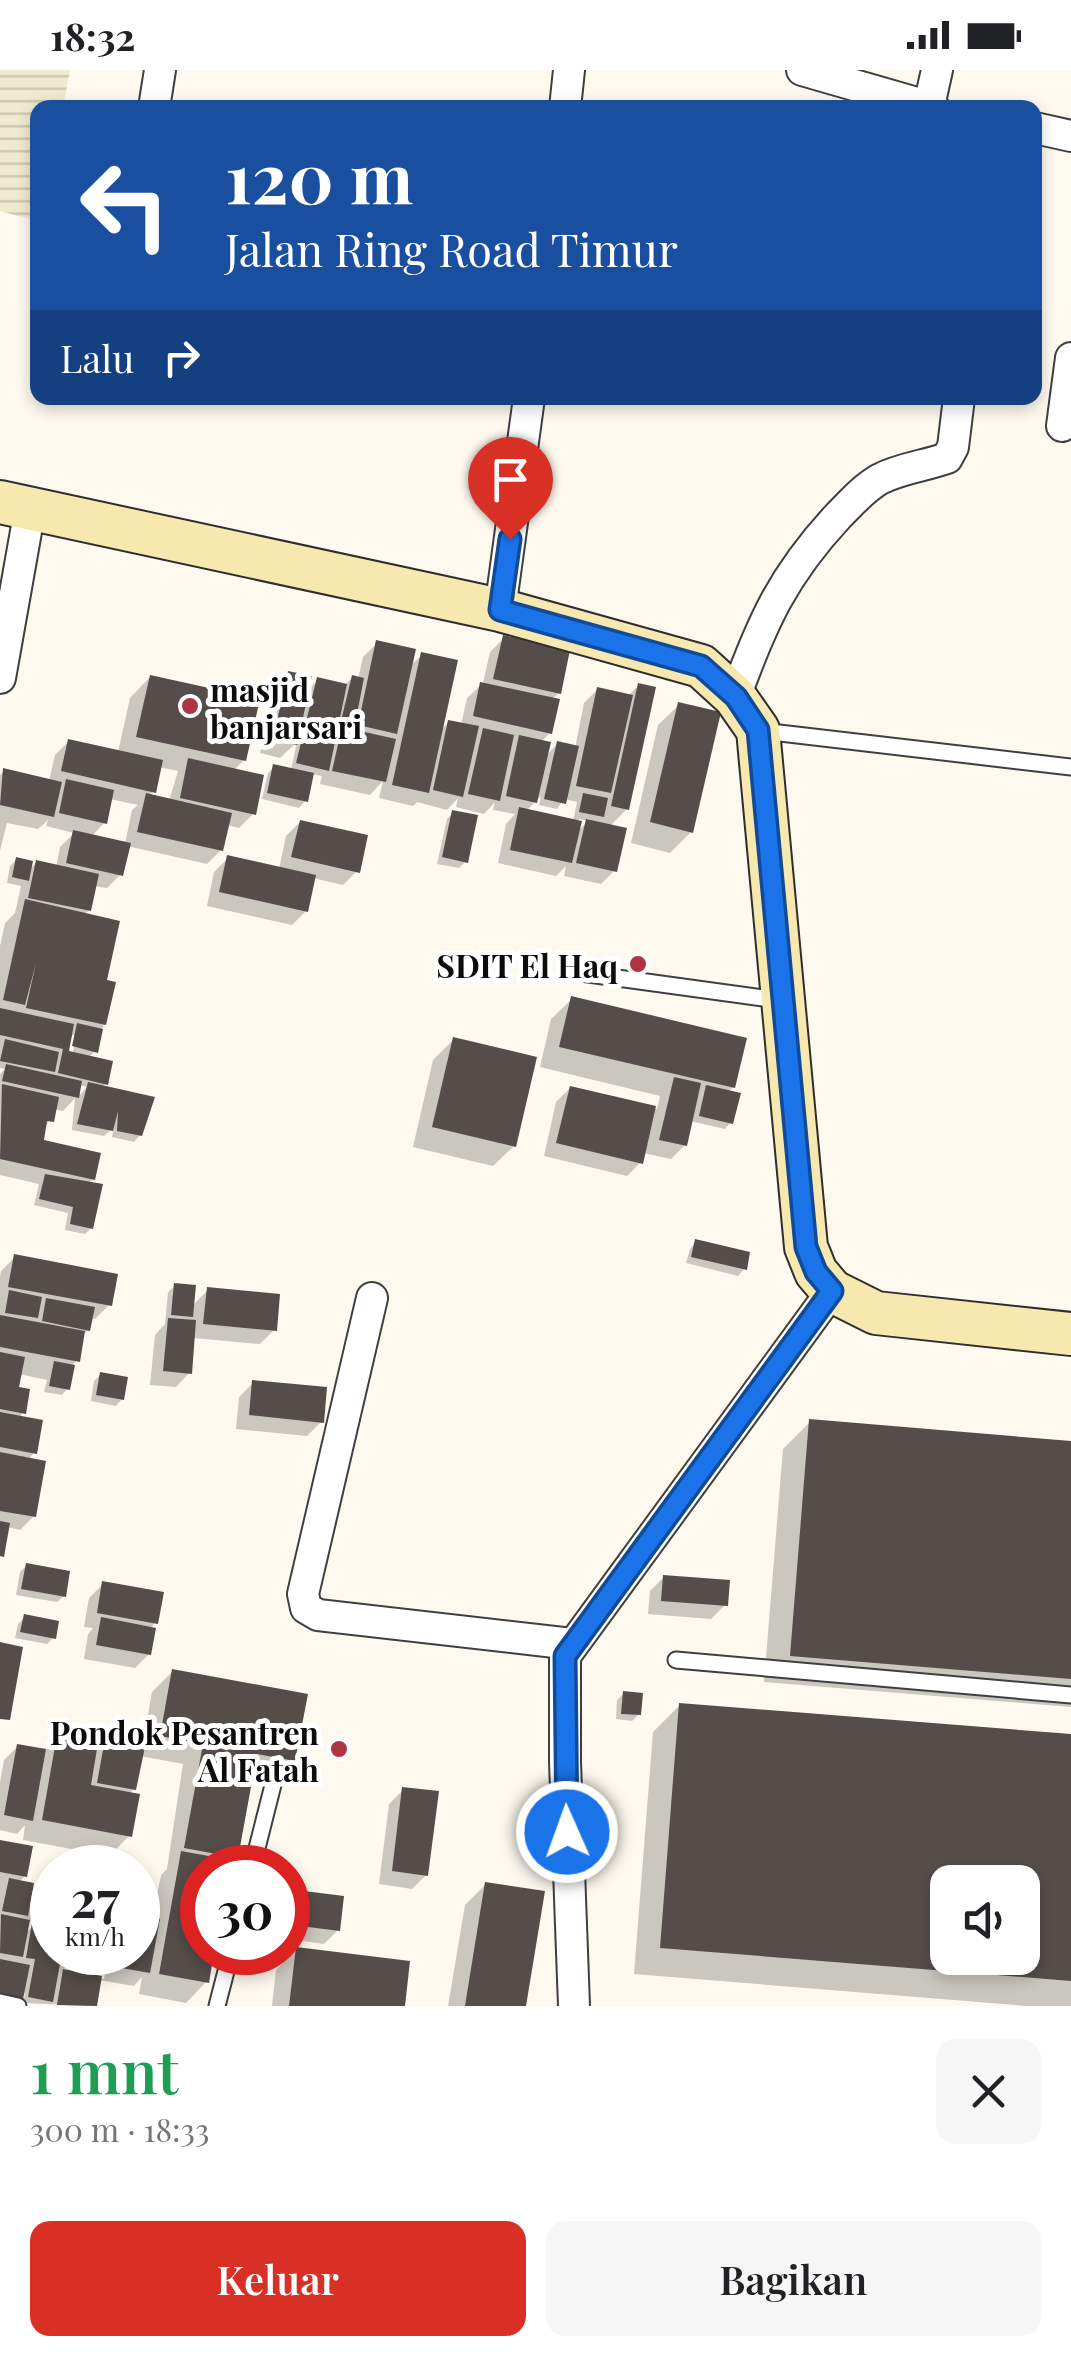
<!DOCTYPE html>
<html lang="id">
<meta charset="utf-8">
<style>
:root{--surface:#fff;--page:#f6f6f6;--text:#202124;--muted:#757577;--accent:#d93025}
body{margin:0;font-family:"Playfair Display",serif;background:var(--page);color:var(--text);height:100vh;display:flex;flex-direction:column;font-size:38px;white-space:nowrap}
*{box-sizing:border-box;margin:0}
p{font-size:32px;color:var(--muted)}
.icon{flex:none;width:55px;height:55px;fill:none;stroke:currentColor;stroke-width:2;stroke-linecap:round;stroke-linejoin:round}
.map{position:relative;height:1936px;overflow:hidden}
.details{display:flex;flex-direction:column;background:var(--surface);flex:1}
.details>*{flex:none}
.guide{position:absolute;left:30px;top:30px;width:1012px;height:305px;border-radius:20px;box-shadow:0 5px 15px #0003;background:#1a4fa0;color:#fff;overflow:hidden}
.controls{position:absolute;left:930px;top:1795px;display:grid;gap:20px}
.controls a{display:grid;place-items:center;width:110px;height:110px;border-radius:20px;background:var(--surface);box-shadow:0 5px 15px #0003;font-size:50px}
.speed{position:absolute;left:30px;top:1775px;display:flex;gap:20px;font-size:50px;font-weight:700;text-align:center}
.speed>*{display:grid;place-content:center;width:130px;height:130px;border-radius:50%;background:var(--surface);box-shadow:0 5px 15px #0003;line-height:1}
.speed small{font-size:25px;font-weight:400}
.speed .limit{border:15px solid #d22;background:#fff;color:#111}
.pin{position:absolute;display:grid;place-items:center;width:85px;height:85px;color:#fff;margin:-102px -42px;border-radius:50% 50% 50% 0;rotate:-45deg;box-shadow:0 0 10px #0007}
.pin .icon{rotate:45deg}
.me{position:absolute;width:110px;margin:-55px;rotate:358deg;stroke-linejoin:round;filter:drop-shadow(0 0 8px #0008)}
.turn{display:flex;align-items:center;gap:35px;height:210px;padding:0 30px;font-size:45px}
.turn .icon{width:130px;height:130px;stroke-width:2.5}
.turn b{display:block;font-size:70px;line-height:85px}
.then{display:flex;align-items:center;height:95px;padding:0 30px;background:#0003;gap:20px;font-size:38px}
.round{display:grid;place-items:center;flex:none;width:105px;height:105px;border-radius:20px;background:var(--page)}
.head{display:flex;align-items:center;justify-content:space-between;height:170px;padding:0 30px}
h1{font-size:60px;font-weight:600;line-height:75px;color:#1e9e55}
.cta{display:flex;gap:20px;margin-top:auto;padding:20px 30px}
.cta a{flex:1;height:115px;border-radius:20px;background:var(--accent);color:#fff;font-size:40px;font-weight:600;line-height:115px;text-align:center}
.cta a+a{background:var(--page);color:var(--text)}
.status{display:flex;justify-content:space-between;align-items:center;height:70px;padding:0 50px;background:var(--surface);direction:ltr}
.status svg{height:28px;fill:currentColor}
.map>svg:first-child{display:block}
</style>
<div class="status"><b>18:32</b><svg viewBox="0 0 49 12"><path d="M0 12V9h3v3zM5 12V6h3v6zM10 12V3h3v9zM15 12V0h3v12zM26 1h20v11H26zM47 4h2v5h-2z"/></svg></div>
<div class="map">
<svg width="1071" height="1936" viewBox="0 0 1071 1936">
<defs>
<pattern id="farmland-rules" width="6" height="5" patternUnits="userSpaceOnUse" patternTransform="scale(2.5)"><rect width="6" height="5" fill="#f0ebd0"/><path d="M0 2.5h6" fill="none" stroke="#cdc8b1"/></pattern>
</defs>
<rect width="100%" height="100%" fill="#fdf9ee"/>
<path fill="url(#farmland-rules)" d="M0 0H70L63 37 38 38 37 151 0 141Z"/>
<path fill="#0003" fill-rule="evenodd" d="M504 568 559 623 551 630 550 663 541 672 546 686 557 674 575 678 584 633 598 619 628 626 639 615 627 739 609 757 615 800 601 814 564 806 566 796 556 806 498 793 506 754 515 744 493 740 495 732 484 744 456 737 458 728 447 740 417 732 413 736 379 728 383 711 370 725 320 714 322 706 311 704 305 731 299 738 262 729 268 703 274 697 291 700 297 672 280 688 260 683 275 617 289 603 306 622 318 610 346 614 352 608 358 609 363 587 377 573 409 597 422 585 440 661 448 653 461 655 467 628 483 613 490 582ZM335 657 343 659 333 669ZM541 726 539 735 557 739 564 729 577 732 573 751 526 741ZM579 749 588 751 576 763Z
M150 607 244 690 233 701 253 744 239 758 226 755 221 780 207 794 127 776 121 804 107 818 94 816 89 840 84 845 105 908 104 954 95 981 88 988 106 1013 102 1018 140 1065 134 1072 112 1067 114 1057 104 1066 72 1060 75 1028 63 1041 54 1039 41 1068 93 1109 88 1114 91 1158 85 1164 65 1160 68 1143 34 1135 39 1114 0 1105V1004L5 999 0 998V876L5 853 15 843 21 816 7 813 10 796 16 790 28 801 37 792 56 797 60 777 74 763 46 756 48 750 38 759 7 753 0 781V705L4 701 49 711 55 685 69 671 118 682 130 628ZM159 697 178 701 169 731 148 727 154 721ZM110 729 138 735 132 740 125 774 91 767 105 752ZM72 965H77L71 989 67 988ZM79 1015 87 1017 77 1028Z
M679 635 691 762 670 783 631 773 658 655Z
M453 743 465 792 459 798 437 794 447 749Z
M300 752 357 801 343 815 313 808 306 841 292 855 207 836 214 802 228 788 279 799 286 766Z
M572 929 733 1017 727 1023 731 1052 725 1059 690 1051 685 1075 671 1089 643 1083 641 1092 627 1106 544 1086 556 1032 570 1018 657 1039 660 1026 540 997 551 949Z
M454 969 514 1076 493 1096 413 1077 433 990Z
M696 1172 744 1199 738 1206 686 1193 690 1179Z
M15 1187 109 1235 95 1249 90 1248 88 1260 82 1266 77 1290 72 1296 68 1318 62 1325 44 1322 47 1310 19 1304 16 1319 23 1343 18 1348 34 1383 28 1390 34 1446 20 1460 7 1457 0 1488V1207L1 1201Z
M175 1216 192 1236 208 1220 274 1260 260 1274 193 1268 189 1303 176 1317 150 1315 155 1265 165 1254 168 1222Z
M100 1305 122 1329 116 1336 91 1331 94 1311Z
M253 1313 321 1352 307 1366 236 1359 239 1327Z
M810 1352 1071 1373V1637L764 1612 783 1379Z
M27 1495 64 1526 57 1532 16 1525 20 1502Z
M664 1507 725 1535 711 1549 648 1544 650 1521Z
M103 1514 155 1553 150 1559 149 1584 135 1598 84 1589 88 1564 93 1558 84 1557 89 1528Z
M25 1547 53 1568 47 1574 15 1568 18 1554Z
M173 1601 293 1690 272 1711 250 1707 236 1786 228 1794 202 1798V1882L206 1912 186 1933 139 1924 142 1907 134 1916 99 1910 94 1936 23 1933 25 1923 12 1936H0V1773L25 1806 19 1812 29 1827 37 1819 52 1821V1882L75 1886 76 1882H101L98 1900 91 1906 104 1909 109 1882H138V1848L152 1850 161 1805 167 1799 183 1694 140 1686 134 1719 128 1725 130 1765 109 1786 23 1770 25 1755 17 1764 0 1760V1712L4 1690 18 1676 44 1682 58 1668 94 1684 106 1672 142 1679 152 1622ZM27 1850 37 1852 25 1864ZM74 1889 72 1903 62 1901Z
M624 1623 639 1644 632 1651 616 1649 617 1630Z
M680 1635 1071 1667V1936H1026L634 1904 653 1662ZM948 1812H1022V1888H948Z
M403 1720 426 1805 412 1819 379 1814 389 1734Z
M486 1814 524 1936H448L465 1835Z
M305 1824 338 1860 324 1874 288 1869 291 1838Z
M297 1880 403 1936H272L276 1900Z"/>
<path fill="#544d4a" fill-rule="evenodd" d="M503 565 570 580 561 624 493 609Z
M376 570 416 579 397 664 358 655Z
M421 582 458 590 429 723 392 715Z
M288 601 312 606 297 675 273 669Z
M150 605 260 629 246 691 136 667Z
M352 605 364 608 355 654 341 651Z
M317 607 347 614 329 701 296 693Z
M480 612 560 629 552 664 473 646Z
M638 613 656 617 629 740 611 736Z
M597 617 633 625 611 723 576 716Z
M678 632 721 642 693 763 650 752Z
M448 650 479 656 463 727 433 720Z
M342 657 396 669 386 712 332 701Z
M483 658 514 665 500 731 468 724Z
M519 665 551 672 537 733 506 726Z
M68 669 163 690 156 723 61 701Z
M557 671 579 676 566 734 544 729Z
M188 688 264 705 256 745 180 728Z
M273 694 314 703 308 732 267 723Z
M3 698 62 712 54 747 0 735Z
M66 709 114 720 107 754 59 743Z
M146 723 232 743 223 781 137 762Z
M583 723 608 728 604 747 579 742Z
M519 737 582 751 572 793 510 780Z
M452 740 478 745 468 793 442 787Z
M586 749 627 758 617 802 576 793Z
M300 750 368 765 360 803 291 787Z
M73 760 131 773 123 806 66 793Z
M227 785 316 805 308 842 219 822Z
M16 787 33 791 29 811 12 807Z
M36 790 99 804 91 841 28 828Z
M25 829 120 851 107 910 116 912 106 955 26 938 36 893 25 935 3 930Z
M571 926 747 968 735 1018 559 977Z
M0 938 74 954 69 981 113 991 108 1015 58 1003 63 979 0 965Z
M77 953 103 959 98 983 72 976Z
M453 967 537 987 516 1077 432 1057Z
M5 969 59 982 55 1002 0 991Z
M6 994 82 1011 79 1028 2 1011Z
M674 1007 701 1013 687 1076 659 1070Z
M88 1012 155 1027 142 1066 117 1061 118 1041 113 1061 77 1054Z
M2 1014 59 1027 54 1052 47 1051 44 1070 101 1083 95 1110 0 1089Z
M706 1015 741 1023 733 1054 699 1046Z
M570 1016 656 1036 643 1094 556 1073Z
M45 1104 103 1114 93 1159 70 1154 73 1137 39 1129Z
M695 1169 750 1182 747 1200 691 1187Z
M14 1184 118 1204 112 1236 8 1217Z
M174 1213 196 1215 193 1247 171 1245Z
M207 1217 280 1224 277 1261 203 1254Z
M9 1220 42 1227 38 1248 5 1243Z
M46 1228 95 1237 90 1261 42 1251Z
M0 1245 85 1261 80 1292 0 1277Z
M168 1248 196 1250 192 1304 163 1301Z
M0 1282 25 1287 19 1317 30 1319 26 1344 0 1339Z
M54 1291 75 1295 70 1320 49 1316Z
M100 1302 128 1307 124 1330 96 1325Z
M252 1310 327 1317 324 1353 249 1345Z
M0 1342 43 1350 37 1384 0 1377Z
M809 1349 1071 1371V1609L790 1586Z
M0 1382 46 1391 36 1447 0 1441Z
M0 1451 10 1453 4 1487 0 1486Z
M26 1493 70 1501 66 1527 21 1519Z
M663 1505 730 1510 728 1536 661 1531Z
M102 1511 164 1522 158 1554 97 1543Z
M24 1544 59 1551 56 1569 20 1562Z
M101 1547 156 1558 151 1585 96 1575Z
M0 1572 23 1577 10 1650 0 1649Z
M172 1599 308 1624 295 1691 257 1684 238 1788 184 1778 203 1674 160 1666Z
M623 1621 643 1623 641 1645 621 1644Z
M679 1633 1071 1664V1911L660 1878ZM948 1812H1022V1888H948Z
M57 1665 98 1673 91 1715 140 1724 132 1767 42 1750Z
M105 1669 145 1677 136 1720 97 1713Z
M17 1674 46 1679 33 1751 4 1745Z
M402 1717 439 1721 428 1806 392 1801Z
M0 1770 33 1776 27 1807 0 1802Z
M181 1781 231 1790 230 1798H202V1882H214L209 1913 159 1904Z
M9 1808 34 1813 28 1846 2 1841Z
M485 1812 545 1821 526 1936H465Z
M36 1816 52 1819V1848L31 1844Z
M304 1821 344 1826 340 1861 300 1856Z
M1 1844 30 1850 23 1887 0 1883Z
M138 1845 160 1849 150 1903 116 1897 119 1882H138Z
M32 1853 52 1856V1882H73L71 1896 60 1894 53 1932 28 1927 35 1889 26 1888Z
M296 1877 410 1891 405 1936H289Z
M79 1882H104L100 1901 77 1896Z
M0 1889 30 1895 23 1929 0 1924Z
M63 1899 102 1906 97 1936 57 1935Z"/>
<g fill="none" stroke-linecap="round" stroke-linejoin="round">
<defs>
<path id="lane" d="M762 661 1071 697
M581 903 778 930
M676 1590 1071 1625
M252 1798 274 1711
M0 1932 18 1936
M217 1936 231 1882"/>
<path id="street" d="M802 0 934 38
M929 36 937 0
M154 38 160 0
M565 38 569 0
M1035 58 1071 66
M1062 356 1071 288
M500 540 529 328
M0 608 30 439
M735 627C762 552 783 505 839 445 852 432 864 418 880 409 901 398 925 396 947 388L953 377 959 328
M372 1228 303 1524 306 1538 318 1545 572 1574
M574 1936 565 1692V1586L832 1221"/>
<path id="secondary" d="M0 432 500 540 701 596 735 627 758 660 806 1177 816 1202 832 1221 876 1243 1071 1264"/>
</defs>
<use href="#lane" stroke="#3f3f3f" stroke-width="19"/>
<use href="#street" stroke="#3f3f3f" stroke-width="34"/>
<use href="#secondary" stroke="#2e2e2e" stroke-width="46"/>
<use href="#lane" stroke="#fff" stroke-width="15"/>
<use href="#street" stroke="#fff" stroke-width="30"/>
<use href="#secondary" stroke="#f6e8af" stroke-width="42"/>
</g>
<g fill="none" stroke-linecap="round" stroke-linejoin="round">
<defs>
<path id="route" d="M510 469 500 540 701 596 736 627 758 660 806 1177 816 1202 832 1221 565 1586 567 1762"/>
</defs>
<use href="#route" stroke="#114b97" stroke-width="25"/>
<use href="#route" stroke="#1a73e8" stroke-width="18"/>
</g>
<g fill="#ad3444" stroke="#fff" stroke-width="4">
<circle cx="190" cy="636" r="10"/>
<circle cx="638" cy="894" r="10"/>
<circle cx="339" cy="1679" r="10"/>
</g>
<g text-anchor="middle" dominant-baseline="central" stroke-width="10" stroke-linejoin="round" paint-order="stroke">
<g font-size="32" font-weight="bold" fill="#0c0c0c" stroke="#fff" text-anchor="end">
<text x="210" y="618" text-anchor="start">masjid<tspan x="210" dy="37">banjarsari</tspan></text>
<text x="618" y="894">SDIT El Haq</text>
<text x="319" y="1661">Pondok Pesantren<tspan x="319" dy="37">Al Fatah</tspan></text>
</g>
</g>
</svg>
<div class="controls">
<a><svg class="icon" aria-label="sound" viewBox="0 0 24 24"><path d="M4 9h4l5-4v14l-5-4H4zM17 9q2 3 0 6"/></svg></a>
</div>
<div class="speed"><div>27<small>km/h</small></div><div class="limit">30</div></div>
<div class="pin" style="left:510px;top:469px;background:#d93025"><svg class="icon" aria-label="arrive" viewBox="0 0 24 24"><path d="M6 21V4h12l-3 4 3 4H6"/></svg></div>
<svg class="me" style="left:567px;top:1762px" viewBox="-20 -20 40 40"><circle r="17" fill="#1a73e8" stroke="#fff" stroke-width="3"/><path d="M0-11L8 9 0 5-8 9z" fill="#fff"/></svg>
<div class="guide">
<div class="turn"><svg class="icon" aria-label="left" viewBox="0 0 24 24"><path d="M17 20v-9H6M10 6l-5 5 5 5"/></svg><div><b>120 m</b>Jalan Ring Road Timur</div></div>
<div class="then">Lalu<svg class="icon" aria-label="right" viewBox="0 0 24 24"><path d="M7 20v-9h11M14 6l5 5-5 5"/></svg></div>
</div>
</div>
<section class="details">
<div class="head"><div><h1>1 mnt</h1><p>300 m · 18:33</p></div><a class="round"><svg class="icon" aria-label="close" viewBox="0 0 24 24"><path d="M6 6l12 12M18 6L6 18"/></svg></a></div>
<div class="cta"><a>Keluar</a><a>Bagikan</a></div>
</section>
